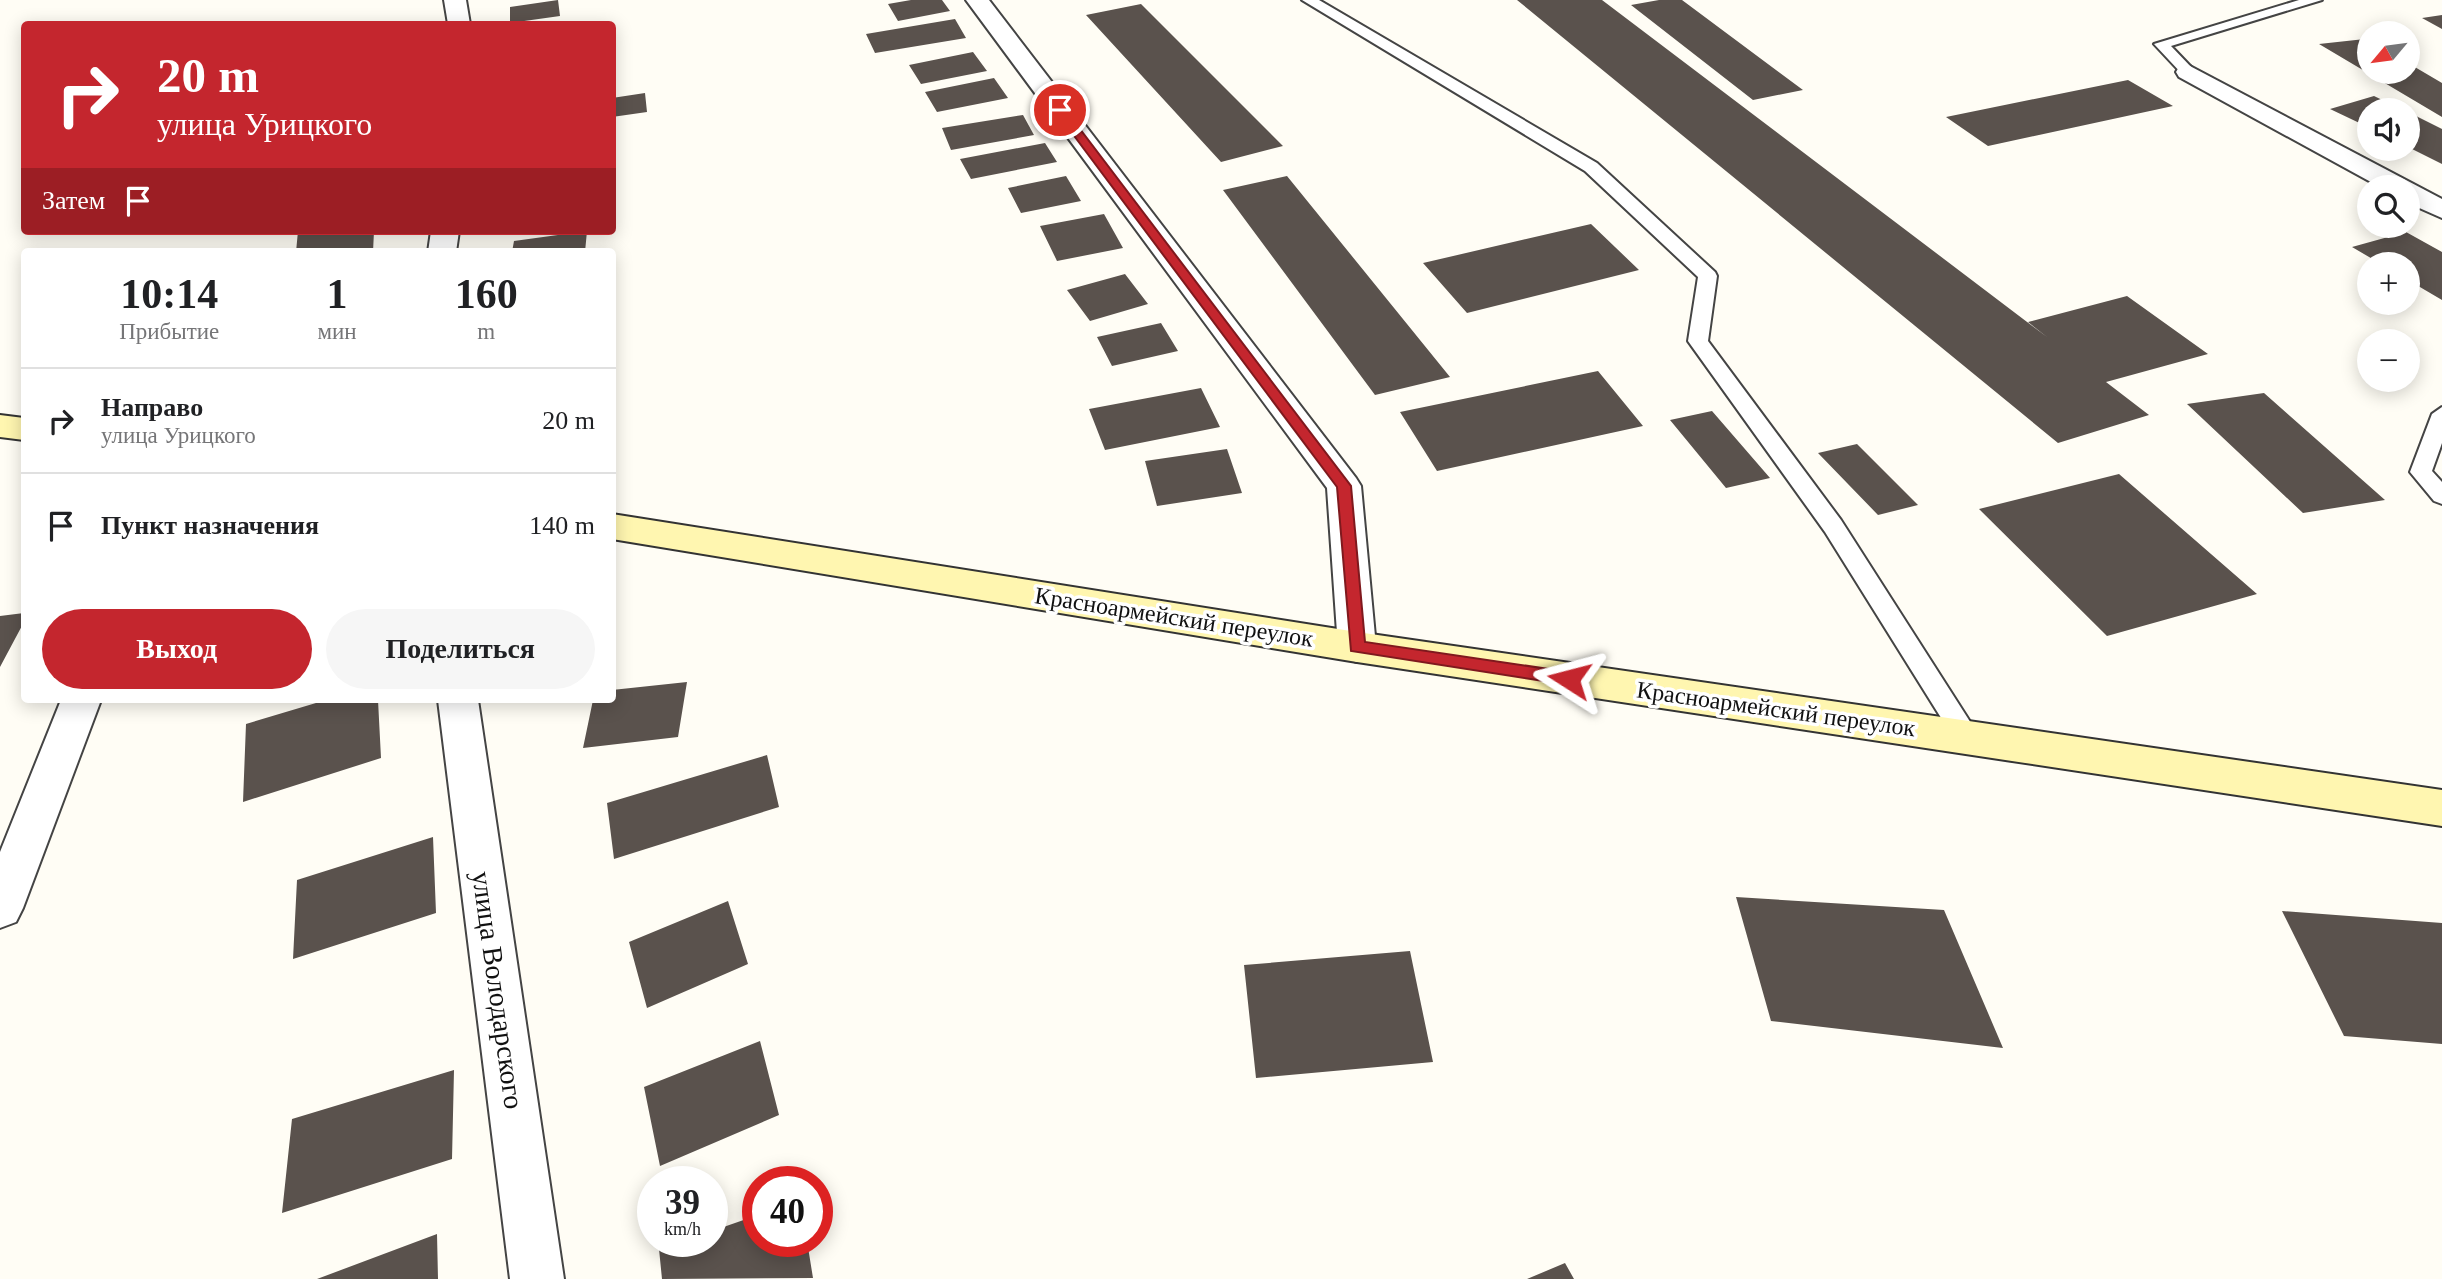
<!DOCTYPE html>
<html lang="ru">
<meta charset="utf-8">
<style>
:root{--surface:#fff;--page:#f6f6f6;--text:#202124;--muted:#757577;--line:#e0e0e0;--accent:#c4262e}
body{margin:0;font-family:Georgia,serif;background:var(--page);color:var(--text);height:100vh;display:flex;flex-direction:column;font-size:26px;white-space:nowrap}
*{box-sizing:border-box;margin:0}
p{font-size:23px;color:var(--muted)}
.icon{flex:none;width:38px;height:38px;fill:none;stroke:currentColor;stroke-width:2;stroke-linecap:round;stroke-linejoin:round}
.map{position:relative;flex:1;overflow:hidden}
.drawer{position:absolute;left:21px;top:248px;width:595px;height:455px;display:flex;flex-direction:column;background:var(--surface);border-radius:7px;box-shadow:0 4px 18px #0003}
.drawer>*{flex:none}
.hud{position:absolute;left:21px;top:21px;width:595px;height:214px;border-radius:7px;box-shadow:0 4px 18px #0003;background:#c4262e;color:#fff;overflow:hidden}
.needle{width:46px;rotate:241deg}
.fabs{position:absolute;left:2357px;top:21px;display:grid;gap:14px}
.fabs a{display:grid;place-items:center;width:63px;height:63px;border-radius:50%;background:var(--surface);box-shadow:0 4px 18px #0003;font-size:35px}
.speed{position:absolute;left:637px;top:1166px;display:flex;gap:14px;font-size:35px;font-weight:700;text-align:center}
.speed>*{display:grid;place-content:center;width:91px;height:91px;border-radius:50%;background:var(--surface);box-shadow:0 4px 18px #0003;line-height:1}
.speed small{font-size:18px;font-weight:400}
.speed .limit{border:10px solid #d22;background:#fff;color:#111}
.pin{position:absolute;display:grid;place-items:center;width:60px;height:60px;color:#fff;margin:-30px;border:4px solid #fff;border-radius:50%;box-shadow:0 2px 7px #0007}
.me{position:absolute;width:77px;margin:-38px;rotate:279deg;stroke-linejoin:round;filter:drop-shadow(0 0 5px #0008)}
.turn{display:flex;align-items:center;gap:24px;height:147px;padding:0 21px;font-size:32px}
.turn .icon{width:91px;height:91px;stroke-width:2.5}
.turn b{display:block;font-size:49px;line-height:60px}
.then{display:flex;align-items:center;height:66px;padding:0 21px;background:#0003;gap:14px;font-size:26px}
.eta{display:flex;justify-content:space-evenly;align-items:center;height:119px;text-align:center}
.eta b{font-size:42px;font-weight:700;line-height:49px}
.primary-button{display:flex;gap:14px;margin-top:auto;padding:14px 21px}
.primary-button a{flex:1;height:80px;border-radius:42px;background:var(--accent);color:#fff;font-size:28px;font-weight:700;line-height:80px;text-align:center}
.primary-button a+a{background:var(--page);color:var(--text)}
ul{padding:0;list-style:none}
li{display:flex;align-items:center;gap:21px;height:105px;padding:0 21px;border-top:2px solid var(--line)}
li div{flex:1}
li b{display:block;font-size:26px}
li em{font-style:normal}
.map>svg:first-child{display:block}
</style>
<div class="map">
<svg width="2442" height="1279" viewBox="0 0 2442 1279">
<rect width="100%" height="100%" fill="#fffdf5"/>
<path fill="#5a524d" d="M558 0 560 16 510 23V7Z
M911 0H942L950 11 898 21 888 4Z
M1517 0H1602L2047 337 2028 322 2127 296 2208 354 2106 382 2149 415 2058 443Z
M1659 0H1682L1803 90 1753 100 1631 5Z
M1141 4 1283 146 1221 162 1086 15Z
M2442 15V29L2422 18Z
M955 19 966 38 875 53 866 34Z
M2365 39 2370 41V72H2408V63L2442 83V117L2319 44Z
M973 52 987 71 921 84 909 65Z
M994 78 1008 98 937 112 925 92Z
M2128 80 2173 106 1988 146 1946 117Z
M645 93 647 112 612 117V98Z
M2374 96 2403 110H2370V128L2330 109Z
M2408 112 2442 129V164L2408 147Z
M1023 115 1034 135 951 150 942 128Z
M1045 143 1057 162 971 179 960 159Z
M1066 176 1081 201 1021 213 1008 188Z
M1287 176 1450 377 1375 395 1223 190Z
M1104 214 1123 248 1057 261 1040 226Z
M1591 224 1639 270 1467 313 1423 263Z
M298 231H374L373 252H296Z
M587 231 585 252H512L514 241Z
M2406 232 2442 252V300L2408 280V264H2381L2352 247Z
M1125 274 1148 304 1090 321 1067 290Z
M1161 323 1178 351 1112 366 1097 337Z
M1598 371 1643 426 1437 471 1400 412Z
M1201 388 1220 427 1105 450 1089 409Z
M2264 393 2385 500 2303 513 2187 404Z
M1712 411 1770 478 1726 488 1670 420Z
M1857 444 1918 505 1878 515 1818 453Z
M1227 449 1242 493 1157 506 1145 461Z
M2119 474 2257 594 2107 636 1979 509Z
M24 613V622L0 667V616Z
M687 682 678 737 583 748 593 700H612V690Z
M326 700H378L381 758 243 802 246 724Z
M767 755 779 807 614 859 607 803Z
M433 837 436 913 293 959 297 880Z
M1736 897 1944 910 2003 1048 1771 1021Z
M728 901 748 964 647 1008 629 942Z
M2282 911 2442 923V1044L2344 1036Z
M1410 951 1433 1062 1256 1078 1244 965Z
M760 1041 779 1115 660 1166 644 1087Z
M454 1070 452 1159 282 1213 292 1119Z
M758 1215V1241H807L813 1278 662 1279 659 1249 684 1241H712V1231Z
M437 1234 438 1279H317Z
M1565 1263 1574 1279H1527Z"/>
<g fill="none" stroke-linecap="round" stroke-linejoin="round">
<defs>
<path id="lane" d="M1302 0H1319L1597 163 1715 272 1717 276 1708 341 1841 520 1976 731 1980 738 1976 745 1967 748 1958 745 1825 532 1688 341 1698 277 1585 171Z
M2299 0H2322L2171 46 2193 69V75H2183L2154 44Z
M2442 407V443L2432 471 2442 482V504L2434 501 2410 472 2432 414Z"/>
<path id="street" d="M444 0H466L470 24H448Z
M966 0H989L1356 478 1361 486 1376 647 1371 657 1357 662 1343 657 1338 647 1327 488Z
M2188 65 2442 199V218L2408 203V187H2380L2179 77 2176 72 2179 67Z
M431 231H459L456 252H428Z
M61 700H101L23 908 16 922 0 928V852Z
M438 700H478L564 1279H510Z"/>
<path id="secondary" d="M0 415 24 418V440L0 437Z
M612 514 1357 632 2442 790V826L1357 662 612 539Z"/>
</defs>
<use href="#lane" stroke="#444" stroke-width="4"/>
<use href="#street" stroke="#444" stroke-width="4"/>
<use href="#secondary" stroke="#333" stroke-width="4"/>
<use href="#lane" fill="#fff" fill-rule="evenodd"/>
<use href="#street" fill="#fff" fill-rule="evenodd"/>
<use href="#secondary" fill="#fff6b0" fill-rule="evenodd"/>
</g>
<path fill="#c4262e" stroke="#7f191e" stroke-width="2" d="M1057 108H1064L1351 486 1365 642 1569 672 1575 674V683L1569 685 1351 651 1337 487 1057 113Z"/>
<g text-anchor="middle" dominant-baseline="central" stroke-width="7" stroke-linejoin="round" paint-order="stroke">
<g font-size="24" fill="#111" stroke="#fff">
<text transform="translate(1174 617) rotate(9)">Красноармейский переулок</text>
<text transform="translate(1776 709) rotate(8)">Красноармейский переулок</text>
</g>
<g font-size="28" fill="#111" stroke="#fff">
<text transform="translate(498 990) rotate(82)">улица Володарского</text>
</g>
</g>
</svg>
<div class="fabs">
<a><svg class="needle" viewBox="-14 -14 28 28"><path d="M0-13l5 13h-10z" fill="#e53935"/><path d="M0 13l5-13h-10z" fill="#757577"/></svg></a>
<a><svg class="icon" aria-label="sound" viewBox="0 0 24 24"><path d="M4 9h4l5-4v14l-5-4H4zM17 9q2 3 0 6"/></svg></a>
<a><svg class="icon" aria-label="search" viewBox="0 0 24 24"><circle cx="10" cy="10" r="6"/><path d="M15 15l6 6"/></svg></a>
<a>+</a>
<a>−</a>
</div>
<div class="speed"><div>39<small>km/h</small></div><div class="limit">40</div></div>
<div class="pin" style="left:1060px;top:110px;background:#d93025"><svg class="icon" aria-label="arrive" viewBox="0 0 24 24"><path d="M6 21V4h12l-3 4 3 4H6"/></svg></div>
<svg class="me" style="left:1569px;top:679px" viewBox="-20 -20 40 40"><path d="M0-17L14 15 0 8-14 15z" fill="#c4262e" stroke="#fff" stroke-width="4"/></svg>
<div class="hud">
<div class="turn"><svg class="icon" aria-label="right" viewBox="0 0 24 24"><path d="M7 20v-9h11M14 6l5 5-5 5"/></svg><div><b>20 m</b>улица Урицкого</div></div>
<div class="then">Затем<svg class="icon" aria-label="arrive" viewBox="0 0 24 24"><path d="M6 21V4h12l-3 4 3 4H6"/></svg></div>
</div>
<section class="drawer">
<div class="eta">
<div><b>10:14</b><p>Прибытие</p></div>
<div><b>1</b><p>мин</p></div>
<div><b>160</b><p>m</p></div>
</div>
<ul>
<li><svg class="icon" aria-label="right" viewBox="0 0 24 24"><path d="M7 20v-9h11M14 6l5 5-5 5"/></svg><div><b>Направо</b><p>улица Урицкого</p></div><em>20 m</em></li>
<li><svg class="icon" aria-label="arrive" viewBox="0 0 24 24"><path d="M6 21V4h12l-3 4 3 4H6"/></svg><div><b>Пункт назначения</b></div><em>140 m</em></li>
</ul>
<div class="primary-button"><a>Выход</a><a>Поделиться</a></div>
</section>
</div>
